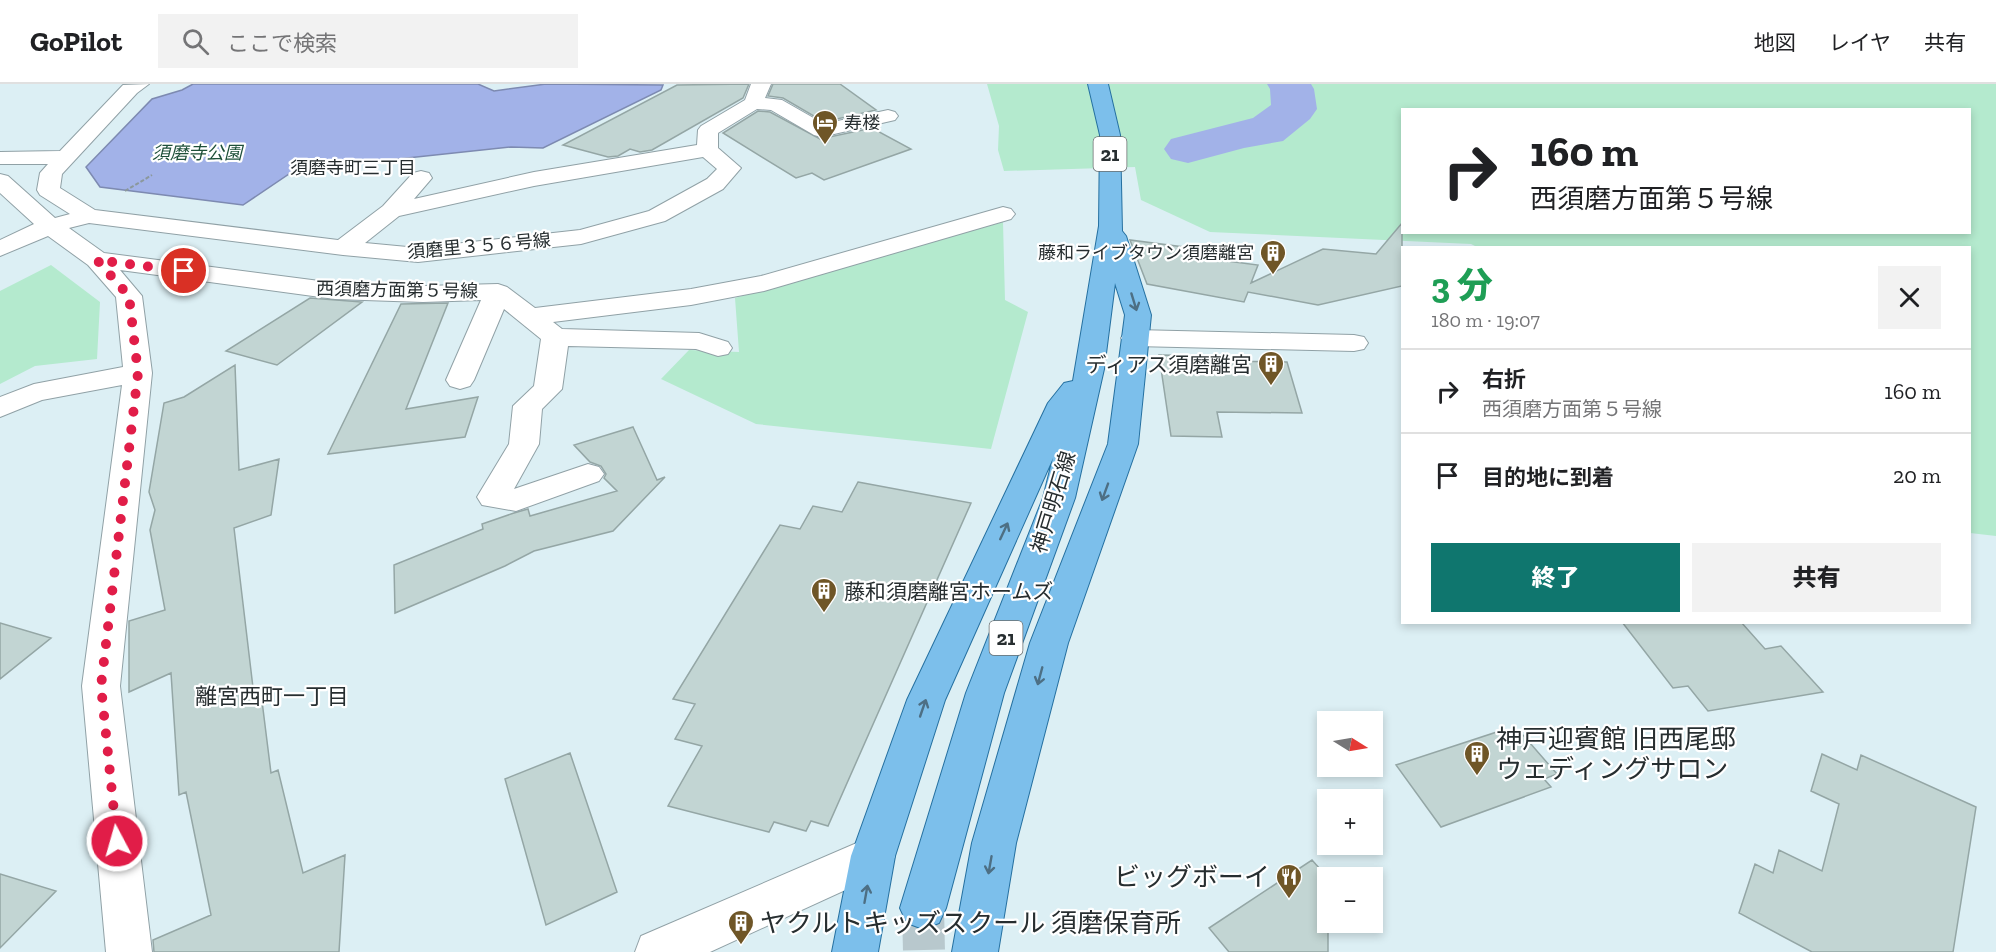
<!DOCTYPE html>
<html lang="ja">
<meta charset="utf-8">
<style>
:root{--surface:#fff;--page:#f2f2f2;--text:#202124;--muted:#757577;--line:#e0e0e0;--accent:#0f766e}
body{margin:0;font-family:"Zilla Slab","Noto Sans JP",serif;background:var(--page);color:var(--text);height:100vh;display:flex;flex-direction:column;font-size:22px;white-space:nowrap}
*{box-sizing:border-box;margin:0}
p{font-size:20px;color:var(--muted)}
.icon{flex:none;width:33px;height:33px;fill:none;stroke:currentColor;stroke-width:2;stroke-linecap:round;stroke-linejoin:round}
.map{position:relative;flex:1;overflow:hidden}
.drawer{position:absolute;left:1401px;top:162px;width:570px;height:378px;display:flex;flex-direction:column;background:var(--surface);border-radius:0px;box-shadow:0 3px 9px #0003}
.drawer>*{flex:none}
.hud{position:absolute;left:1401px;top:24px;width:570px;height:126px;border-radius:0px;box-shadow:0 3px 9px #0003;background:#fff;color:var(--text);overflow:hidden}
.needle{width:39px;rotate:101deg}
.tools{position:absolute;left:1317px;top:627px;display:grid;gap:12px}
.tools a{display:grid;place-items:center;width:66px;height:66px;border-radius:0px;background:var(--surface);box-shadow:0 3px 9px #0003;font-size:30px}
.pin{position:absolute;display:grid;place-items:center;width:51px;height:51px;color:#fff;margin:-26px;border:3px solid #fff;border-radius:50%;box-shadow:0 2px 6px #0007}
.me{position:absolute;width:66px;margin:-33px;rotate:354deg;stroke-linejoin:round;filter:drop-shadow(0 0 4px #0008)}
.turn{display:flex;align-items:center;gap:21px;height:126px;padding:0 30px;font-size:27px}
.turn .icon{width:78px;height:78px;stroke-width:2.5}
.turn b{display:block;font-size:42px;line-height:51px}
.round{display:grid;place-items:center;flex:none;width:63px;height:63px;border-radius:0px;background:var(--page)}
.head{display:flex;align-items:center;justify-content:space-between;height:102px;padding:0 30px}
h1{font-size:36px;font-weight:800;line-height:45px;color:#1e9e55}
.primary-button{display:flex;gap:12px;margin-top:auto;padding:12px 30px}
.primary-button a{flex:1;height:69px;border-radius:0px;background:var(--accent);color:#fff;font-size:24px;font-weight:800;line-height:69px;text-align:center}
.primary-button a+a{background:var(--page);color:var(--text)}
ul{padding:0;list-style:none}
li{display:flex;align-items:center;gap:18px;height:84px;padding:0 30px;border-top:2px solid var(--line)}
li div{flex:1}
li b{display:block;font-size:22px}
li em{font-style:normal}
header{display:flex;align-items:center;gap:36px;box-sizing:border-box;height:84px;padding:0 30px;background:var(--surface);border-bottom:2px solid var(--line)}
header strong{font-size:28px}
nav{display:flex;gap:33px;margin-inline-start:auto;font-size:21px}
.search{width:420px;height:54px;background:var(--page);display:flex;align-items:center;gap:15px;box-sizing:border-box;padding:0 21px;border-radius:0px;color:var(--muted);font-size:22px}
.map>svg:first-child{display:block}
</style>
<header>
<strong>GoPilot</strong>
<div class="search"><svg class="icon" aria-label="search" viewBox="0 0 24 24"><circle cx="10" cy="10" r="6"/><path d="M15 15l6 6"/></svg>ここで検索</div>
<nav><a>地図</a><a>レイヤ</a><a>共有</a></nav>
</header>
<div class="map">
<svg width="1996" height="868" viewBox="0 0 1996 868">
<rect width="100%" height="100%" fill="#dceff4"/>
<path fill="#b4eace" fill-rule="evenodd" d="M987 0H1996V452L1970 449V164H1479L1471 160 1210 148 1141 116 1135 83 1004 87 998 66 999 42ZM1402 26H1970V148H1402Z
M1003 138 1005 216 1028 228 991 365 756 340 661 295 689 266 739 268 735 214Z
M51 181 100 218 97 275 35 282 0 300V207Z"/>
<path fill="#a2b2e8" stroke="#7d8ab1" stroke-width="1.5" d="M193 0H478L494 7 546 0 663 1 661 6 543 64 511 63 295 86 243 121 100 103 86 83 152 15 182 6Z"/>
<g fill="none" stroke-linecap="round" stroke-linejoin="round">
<path fill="#a2b2e8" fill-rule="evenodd" d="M1267 0H1311L1314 5 1317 25 1310 35 1283 57 1244 64 1188 79 1171 75 1164 65 1171 55 1253 34 1271 21 1270 5Z"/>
</g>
<path fill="#c2d5d3" stroke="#94a6a5" stroke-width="1.5" d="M749 0 743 14 652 66 640 68 630 65 618 72 608 73 563 61 677 1Z
M773 0H840L876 26 824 38 783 14 768 12Z
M758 27 770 28 820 55 872 44 911 65 824 96 812 89 796 94 723 49Z
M1402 139V202L1318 221 1248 208 1244 218 1147 200 1130 156 1222 168 1220 176 1258 181 1251 199 1323 165 1376 170Z
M310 214 362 218 277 281 226 267Z
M448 219 406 325 478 313 465 353 328 370 401 220Z
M1159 271 1222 272 1220 277 1287 278 1302 329 1217 328 1222 353 1171 352Z
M235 281 239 386 279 375 271 431 234 444 254 612 261 609 271 689 278 686 303 789 345 771 339 868H154L153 856 211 831 186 708 179 711 171 589 129 608V537L165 526 150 446 155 426 149 408 164 319 184 313Z
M633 343 657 396 665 393 613 447 534 467 505 482 395 529 394 481 483 445 482 440 514 429 528 425 530 432 617 407 604 394 606 390 601 382 590 378 574 361Z
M858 398 971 419 828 742 811 737 806 747 774 738 769 748 668 722 702 662 675 655 695 620 673 615 780 441 800 445 813 422 842 428Z
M1622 538H1741L1765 565 1781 562 1823 608 1708 627 1688 602 1673 604Z
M0 539 51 554 0 595Z
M1503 646 1510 655 1523 651 1557 690 1544 695 1551 703 1441 743 1396 681Z
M570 669 617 808 546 841 505 695Z
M1822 670 1857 686 1861 671 1976 723 1953 868H1812L1739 829 1755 780 1773 789 1779 766 1822 787 1839 720 1811 707Z
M1312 776 1328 794V868H1229L1209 844Z
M0 790 56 807 0 864Z"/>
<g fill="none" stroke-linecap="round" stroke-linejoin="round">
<path stroke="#b8c8cd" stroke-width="42" stroke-dasharray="42 21" stroke-linecap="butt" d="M923 824 924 868"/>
<defs>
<path id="minor" d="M149 0 137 9 62 90 60 104 95 126 338 156 383 122 413 89 421 87 429 89 432 94 414 115 534 88 697 61 698 46 701 42 745 16 751 0H771L765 14 782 16 824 40 888 26 895 28 898 32 895 36 821 53 814 51 771 26 757 25 718 49V64L741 84 723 105 665 137 581 160 418 178 343 171 89 139 69 144 104 169 335 199 423 202 498 200 507 203 535 224 691 205 761 192 1003 123 1011 125 1015 130 1011 135 764 207 691 221 553 238 562 245 699 249 728 258 732 264 728 270 718 272 696 265 568 262 562 305 542 325 539 360 514 405 588 380 599 383 604 390 599 397 516 427 482 421 477 413 509 360 513 322 534 302 541 255 504 225 474 296 470 302 460 305 450 302 446 296 481 216 423 218 335 215 120 186 142 212 152 289 120 602 152 868H106L82 602 122 301 42 316 0 333V313L34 300 123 283 116 213 88 181 48 152 0 172V156L34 140 0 109V90L8 92 55 134 70 130 40 111 37 106 40 89 48 80H0V68L60 67 123 1ZM703 73 717 85 707 95 649 127 580 146 418 164 365 159 399 132 534 102Z
M1135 246 1354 251 1364 253 1368 259 1364 265 1354 267 1135 262 1125 260 1121 254 1125 248Z
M873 752 889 758 895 772 889 786 710 868H635L641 852Z"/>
<path id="major" d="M1088 0H1108L1120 51 1122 147 1126 152 1151 231 1138 360 1068 559 1016 759 998 868H952L972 759 1030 559 1108 360 1125 231 1115 199 1104 285 1075 414 1004 609 946 824 939 839 923 845 907 839 900 824 966 609 1043 414 1053 374 945 616 895 772 878 868H832L851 772 907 616 1048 319 1064 299 1073 297 1099 142 1100 51Z"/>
</defs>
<use href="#minor" stroke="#90a1a6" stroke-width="2"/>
<use href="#major" stroke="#2570a0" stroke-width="2"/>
<path stroke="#8b989c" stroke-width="2" stroke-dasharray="4 2" stroke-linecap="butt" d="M125 107 152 91"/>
<use href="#minor" fill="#fff" fill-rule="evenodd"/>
<use href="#major" fill="#7cbfeb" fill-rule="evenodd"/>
</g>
<defs><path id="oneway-shaft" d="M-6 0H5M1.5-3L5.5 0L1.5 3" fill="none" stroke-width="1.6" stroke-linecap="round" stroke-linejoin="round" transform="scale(1.5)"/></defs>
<g stroke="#4d6f84">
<use href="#oneway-shaft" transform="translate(1134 218) rotate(73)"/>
<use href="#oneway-shaft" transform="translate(1105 408) rotate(110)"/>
<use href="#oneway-shaft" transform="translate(1004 447) rotate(-65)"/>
<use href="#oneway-shaft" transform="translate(1040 592) rotate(105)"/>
<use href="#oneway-shaft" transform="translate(923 624) rotate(-71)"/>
<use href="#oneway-shaft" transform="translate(990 781) rotate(100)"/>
<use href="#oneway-shaft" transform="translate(866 810) rotate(-80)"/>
</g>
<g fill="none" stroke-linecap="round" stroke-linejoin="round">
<path stroke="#e11d48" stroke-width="10" stroke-dasharray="0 18" d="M117 757 101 602 138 289 129 212 97 176 184 187"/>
</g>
<defs>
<symbol id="hotel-pin" viewBox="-11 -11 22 30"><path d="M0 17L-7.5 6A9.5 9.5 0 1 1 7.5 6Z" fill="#6f5627" stroke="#fff"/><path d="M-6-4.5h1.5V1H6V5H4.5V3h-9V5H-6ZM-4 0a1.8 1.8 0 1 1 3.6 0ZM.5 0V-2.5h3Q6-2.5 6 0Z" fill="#fff"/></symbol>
<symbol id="building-pin" viewBox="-11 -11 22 30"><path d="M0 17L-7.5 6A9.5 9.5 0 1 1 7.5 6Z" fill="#6f5627" stroke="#fff"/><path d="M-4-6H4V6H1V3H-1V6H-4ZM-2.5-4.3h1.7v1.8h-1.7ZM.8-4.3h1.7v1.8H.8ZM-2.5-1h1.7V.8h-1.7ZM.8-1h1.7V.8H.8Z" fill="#fff"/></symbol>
<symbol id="restaurant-pin" viewBox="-11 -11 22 30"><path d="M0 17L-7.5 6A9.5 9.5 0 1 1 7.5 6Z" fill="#6f5627" stroke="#fff"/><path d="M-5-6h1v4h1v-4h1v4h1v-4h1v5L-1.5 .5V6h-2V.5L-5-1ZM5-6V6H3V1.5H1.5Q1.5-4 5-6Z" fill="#fff"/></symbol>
</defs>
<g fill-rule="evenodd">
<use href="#hotel-pin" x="810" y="24" width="30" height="40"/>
<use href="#building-pin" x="1258" y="154" width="30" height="40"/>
<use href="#building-pin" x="1256" y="265" width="30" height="40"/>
<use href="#building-pin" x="809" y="492" width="30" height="40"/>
<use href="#building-pin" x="1462" y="655" width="30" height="40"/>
<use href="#restaurant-pin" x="1274" y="778" width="30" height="40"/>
<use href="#building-pin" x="726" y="824" width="30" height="40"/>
</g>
<g text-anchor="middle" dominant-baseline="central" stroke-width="4.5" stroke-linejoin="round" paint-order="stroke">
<g font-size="18" fill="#272e30" stroke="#fff" text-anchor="start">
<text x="844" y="39">寿楼</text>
<text x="1254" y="169" text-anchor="end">藤和ライブタウン須磨離宮</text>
</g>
<g font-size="18" font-style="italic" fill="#1e503a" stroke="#fff">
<text x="197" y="69">須磨寺公園</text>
</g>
<g font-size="18" fill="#272e30" stroke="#fff">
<text x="353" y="84">須磨寺町三丁目</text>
</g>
<g font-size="18" fill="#272e30" stroke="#fff">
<text transform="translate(479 162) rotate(-5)">須磨里３５６号線</text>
<text transform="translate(397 206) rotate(1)">西須磨方面第５号線</text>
</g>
<g fill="#fff" stroke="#686d6e" stroke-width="1.5">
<rect x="1093.5" y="53" width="33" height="34" rx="4.5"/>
<rect x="989.5" y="537" width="33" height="34" rx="4.5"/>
</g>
<g font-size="20" font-weight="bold" fill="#272e30">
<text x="1110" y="70">21</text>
<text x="1006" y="554">21</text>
</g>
<g font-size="21" fill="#272e30" stroke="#fff" text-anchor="end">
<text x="1252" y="280">ディアス須磨離宮</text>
<text x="844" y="507" text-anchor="start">藤和須磨離宮ホームズ</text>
</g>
<g font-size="21" fill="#272e30" stroke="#fff">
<text transform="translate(1053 418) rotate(-73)">神戸明石線</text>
</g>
<g font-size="22" fill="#272e30" stroke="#fff">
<text x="272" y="612">離宮西町一丁目</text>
</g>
<g font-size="26" fill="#272e30" stroke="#fff" text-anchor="start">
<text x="1496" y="655">神戸迎賓館 旧西尾邸<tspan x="1496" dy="30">ウェディングサロン</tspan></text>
<text x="1270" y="793" text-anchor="end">ビッグボーイ</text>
<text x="760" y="839">ヤクルトキッズスクール 須磨保育所</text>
</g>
</g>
</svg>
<div class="tools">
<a><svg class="needle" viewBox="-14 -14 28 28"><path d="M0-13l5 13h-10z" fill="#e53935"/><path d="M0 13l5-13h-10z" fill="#757577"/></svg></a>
<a>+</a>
<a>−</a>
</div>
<div class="pin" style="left:184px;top:187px;background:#d93025"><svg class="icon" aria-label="arrive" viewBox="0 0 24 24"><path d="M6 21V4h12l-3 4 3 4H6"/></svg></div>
<svg class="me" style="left:117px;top:757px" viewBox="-20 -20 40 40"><circle r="17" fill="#e11d48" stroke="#fff" stroke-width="3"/><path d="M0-11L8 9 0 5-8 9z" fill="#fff"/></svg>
<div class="hud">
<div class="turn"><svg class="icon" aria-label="right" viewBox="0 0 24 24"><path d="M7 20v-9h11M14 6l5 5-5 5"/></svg><div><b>160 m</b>西須磨方面第５号線</div></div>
</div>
<section class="drawer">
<div class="head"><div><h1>3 分</h1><p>180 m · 19:07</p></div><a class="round"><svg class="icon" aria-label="close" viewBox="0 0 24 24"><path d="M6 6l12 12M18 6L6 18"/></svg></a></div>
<ul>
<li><svg class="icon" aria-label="right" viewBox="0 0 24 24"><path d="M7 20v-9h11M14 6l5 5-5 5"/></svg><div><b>右折</b><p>西須磨方面第５号線</p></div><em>160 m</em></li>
<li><svg class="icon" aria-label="arrive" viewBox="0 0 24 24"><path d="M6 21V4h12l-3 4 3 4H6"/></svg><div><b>目的地に到着</b></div><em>20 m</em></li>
</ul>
<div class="primary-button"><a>終了</a><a>共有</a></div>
</section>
</div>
